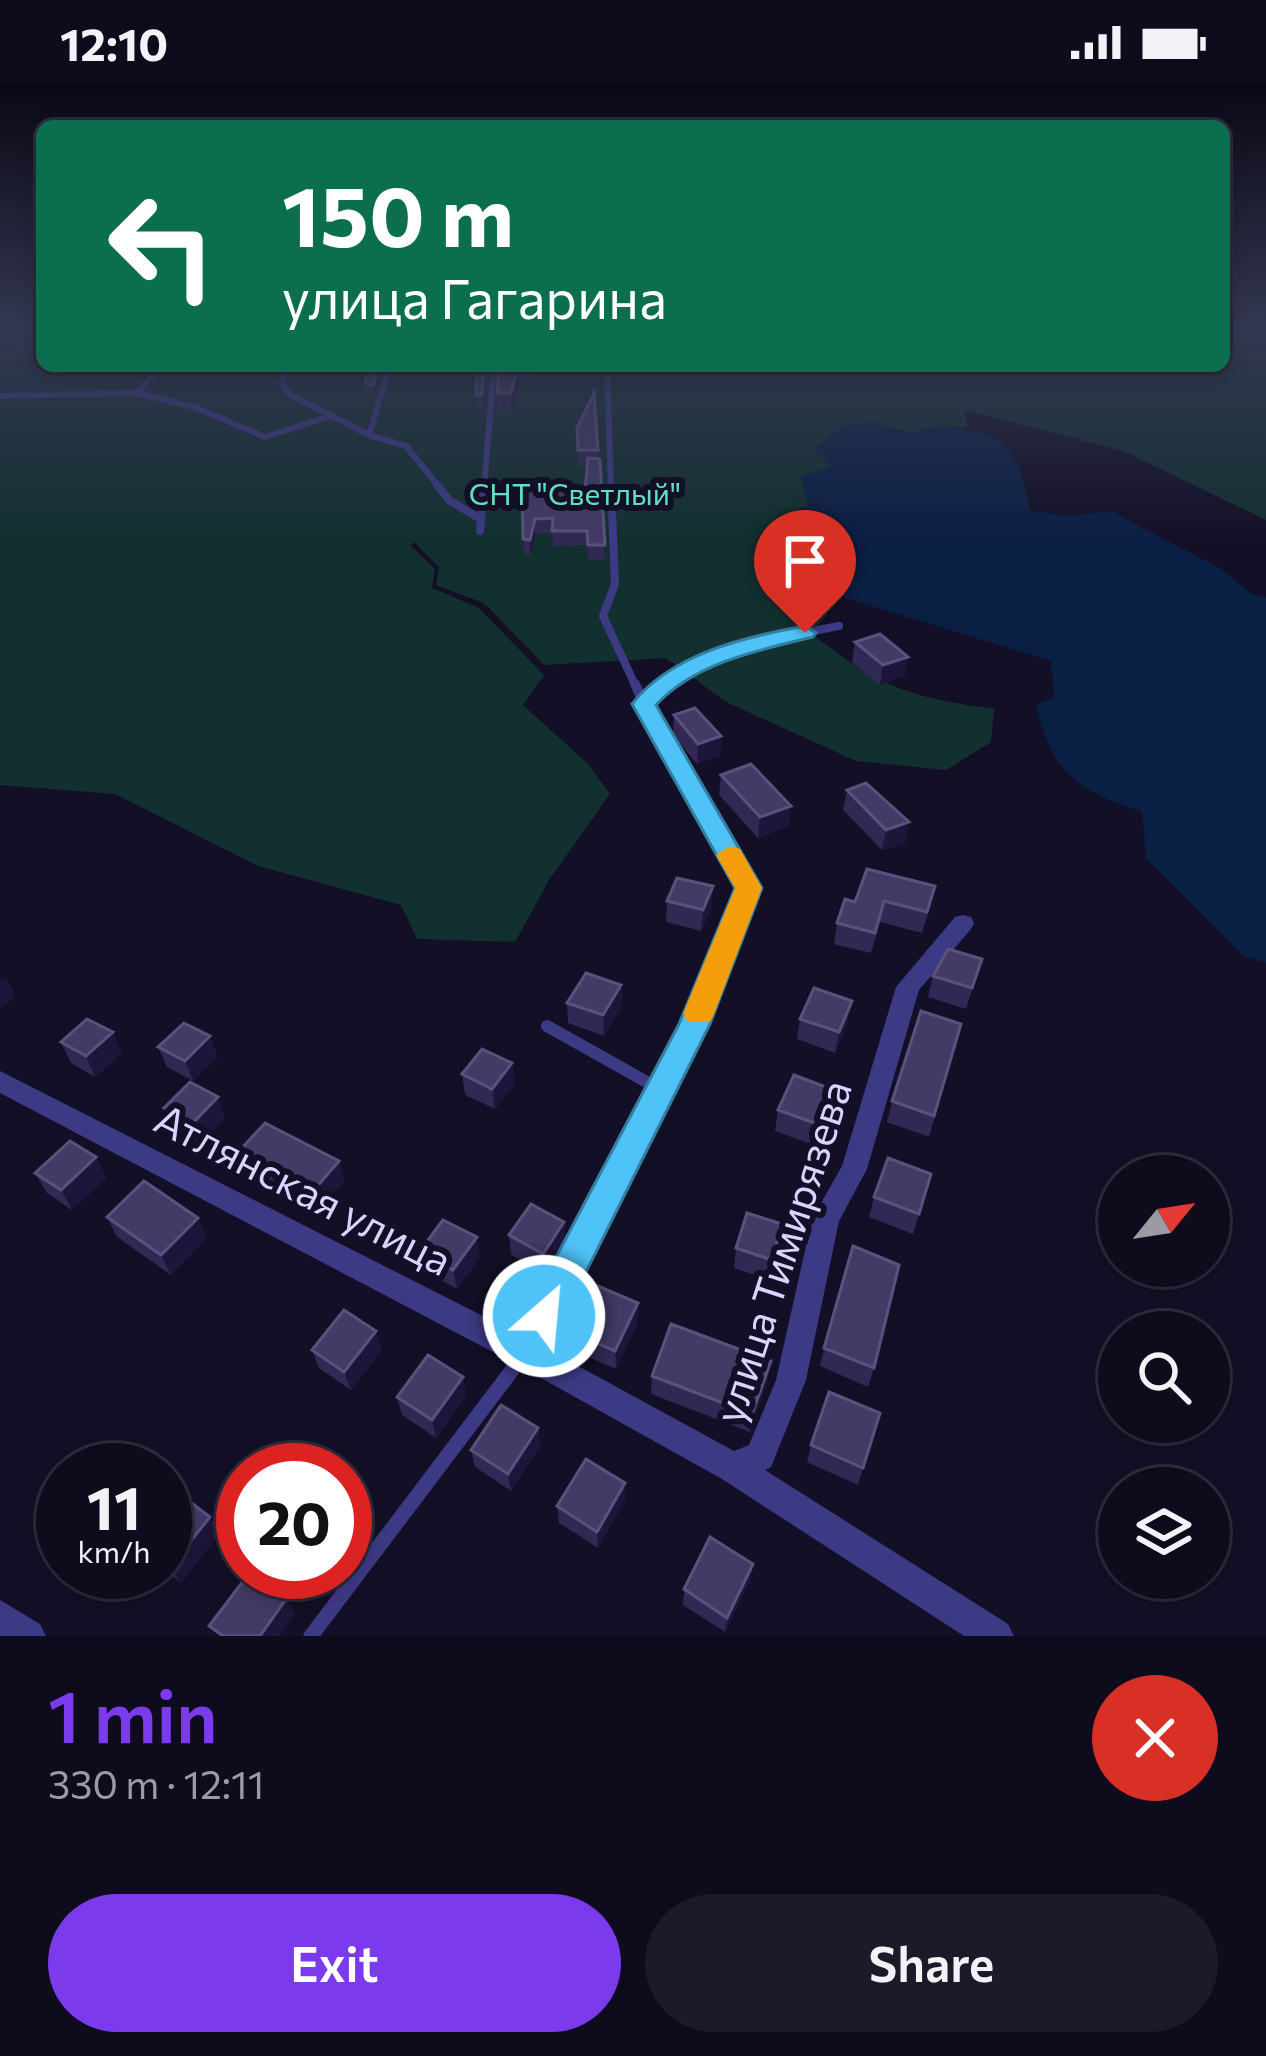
<!DOCTYPE html>
<meta charset="utf-8">
<style>
:root{--surface:#0e0b1c;--page:#1c1929;--text:#f1f3f6;--muted:#9b9ba3;--line:#2e2b3b;--accent:#7c3aed}
body{margin:0;font-family:Commissioner,sans-serif;background:var(--page);color:var(--text);height:100vh;display:flex;flex-direction:column;font-size:45px;white-space:nowrap}
*{box-sizing:border-box;margin:0}
p{font-size:39px;color:var(--muted)}
.icon{flex:none;width:66px;height:66px;fill:none;stroke:currentColor;stroke-width:2;stroke-linecap:round;stroke-linejoin:round}
.map{position:relative;height:1552px;overflow:hidden}
.side{display:flex;flex-direction:column;background:var(--surface);flex:1}
.side>*{flex:none}
.top-card{position:absolute;left:36px;top:36px;width:1194px;height:252px;border-radius:18px;box-shadow:0 6px 18px #0003,0 0 0 3px var(--line);background:#0b6e4f;color:#fff;overflow:hidden}
.needle{width:78px;rotate:60deg}
.tools{position:absolute;left:1098px;top:1071px;display:grid;gap:24px}
.tools a{display:grid;place-items:center;width:132px;height:132px;border-radius:50%;background:var(--surface);box-shadow:0 6px 18px #0003,0 0 0 3px var(--line);font-size:60px}
.speed{position:absolute;left:36px;top:1359px;display:flex;gap:24px;font-size:60px;font-weight:700;text-align:center}
.speed>*{display:grid;place-content:center;width:156px;height:156px;border-radius:50%;background:var(--surface);box-shadow:0 6px 18px #0003,0 0 0 3px var(--line);line-height:1}
.speed small{font-size:30px;font-weight:400}
.speed .limit{border:18px solid #d22;background:#fff;color:#111}
.pin{position:absolute;display:grid;place-items:center;width:102px;height:102px;color:#fff;margin:-123px -51px;border-radius:50% 50% 50% 0;rotate:-45deg;box-shadow:0 0 12px #0007}
.pin .icon{rotate:45deg}
.me{position:absolute;width:132px;margin:-66px;rotate:27deg;stroke-linejoin:round;filter:drop-shadow(0 0 9px #0008)}
.turn{display:flex;align-items:center;gap:42px;height:252px;padding:0 48px;font-size:54px}
.turn .icon{width:156px;height:156px;stroke-width:2.5}
.turn b{display:block;font-size:84px;line-height:102px}
.round{display:grid;place-items:center;flex:none;width:126px;height:126px;border-radius:63px;background:var(--page)}
.headline{display:flex;align-items:center;justify-content:space-between;height:204px;padding:0 48px}
h1{font-size:72px;font-weight:600;line-height:90px;color:var(--accent)}
.cta{display:flex;gap:24px;margin-top:auto;padding:24px 48px}
.cta a{flex:1;height:138px;border-radius:72px;background:var(--accent);color:#fff;font-size:48px;font-weight:600;line-height:138px;text-align:center}
.cta a+a{background:var(--page);color:var(--text)}
.status{display:flex;justify-content:space-between;align-items:center;height:84px;padding:0 60px;background:var(--surface);direction:ltr}
.status svg{height:33px;fill:currentColor}
.map>svg:first-child{display:block}
</style>
<div class="status"><b>12:10</b><svg viewBox="0 0 49 12"><path d="M0 12V9h3v3zM5 12V6h3v6zM10 12V3h3v9zM15 12V0h3v12zM26 1h20v11H26zM47 4h2v5h-2z"/></svg></div>
<div class="map">
<svg width="1266" height="1552" viewBox="0 0 1266 1552">
<rect width="100%" height="100%" fill="#130f26"/>
<path fill="#12302f" d="M0 244H42V282H1224V244H1266V436L1123 367 964 326 967 343 919 345 916 349C861 343 864 324 815 366L832 382 808 422 786 431 842 513 811 549C878 603 909 613 994 625L991 658 946 686 856 677 726 618 666 574 544 581 484 519 436 501 439 483 414 458 411 462 435 485 432 504 479 524 544 591 523 621 588 680 610 710 549 796 515 858 417 855 401 821 258 782 115 710 0 701Z"/>
<path fill="#0a1f44" d="M875 337 894 347 915 349 919 345C996 343 1015 347 1030 426L1067 432 1111 427 1220 484 1252 510 1266 513V879L1243 872 1146 774 1142 728C1076 705 1053 692 1036 621L1054 613 1051 577 842 513 785 431 808 422 801 393 831 382 814 366 844 341Z"/>
<g fill="none" stroke-linecap="round" stroke-linejoin="round">
<path stroke="#3d3a85" stroke-width="6" d="M288 282 282 298 289 310 369 351 406 362 440 404
M607 282 611 404
M504 294 572 282
M137 309 197 324 265 353 328 333
M0 312 137 309 161 282
M369 351 390 282
M484 404 494 282"/>
<path stroke="#3d3a85" stroke-width="8" d="M437 401 450 417 479 434
M611 401 615 500 603 532 636 603
M480 447 484 401
M659 603C713 566 776 554 839 542"/>
<path stroke="#3d3a85" stroke-width="10" d="M635 600 644 620
M664 600 644 620 749 804 730 852"/>
<path stroke="#3d3a85" stroke-width="12" d="M547 942 661 1006
M580 1163 695 940 731 849"/>
<path stroke="#3d3a85" stroke-width="15" d="M311 1552 525 1269 581 1160"/>
<path fill="#3d3a85" fill-rule="evenodd" d="M963 831 971 833 974 839 971 845 919 906 867 1085 839 1137 806 1296 771 1383 765 1386 1008 1540 1014 1552H964L722 1395 514 1279 0 1009V987L536 1259 734 1367 749 1361 776 1296 812 1135 842 1082 896 903 955 833Z
M0 1516 40 1540 46 1552H0Z"/>
</g>
<path fill="#312854" d="M368 282H383L374 309 366 308 365 299Z
M486 282 483 326H477L476 311Z
M501 282H523L518 284 519 299 512 326H498L497 309Z
M577 344 598 366 605 475 588 476V461L553 462 552 449H535L531 471 524 470 522 398 543 408 585 407 587 382H578Z
M855 558 905 592 880 601 852 578Z
M674 631 721 652 720 672 697 680 673 651Z
M721 691 789 742 758 754 719 711Z
M847 706 909 738 905 759 882 766 843 726Z
M867 785 930 823 922 849 880 838 871 869 834 860 837 839 855 818Z
M667 817 712 823 701 847 666 838Z
M982 875 966 925 928 913 933 892Z
M621 901 622 922 604 952 568 939 567 919Z
M800 935 848 937 835 969 797 955Z
M961 940 929 1053 887 1038 892 1017Z
M61 958 122 969 95 993 71 979Z
M158 963 218 973 193 997 167 983Z
M462 990 515 1000 495 1025 465 1011Z
M164 1024 225 1033 200 1060 173 1045Z
M778 1026H831L816 1062 775 1047Z
M239 1067 339 1077 344 1097 320 1126 247 1087Z
M96 1073 106 1094 72 1126 47 1109 35 1089Z
M931 1090 913 1150 869 1133 874 1113Z
M107 1133 207 1153 171 1191 117 1153Z
M564 1138 566 1157 545 1189 511 1171 509 1151Z
M779 1159 769 1196 734 1184 736 1164Z
M419 1168 480 1173 457 1205 424 1187Z
M638 1238 616 1285 571 1265 569 1247Z
M824 1264 874 1284 868 1303 820 1282Z
M312 1266H382L351 1306 319 1284Z
M652 1292 768 1295 750 1348 651 1310Z
M466 1311 436 1354 402 1331 397 1313Z
M880 1329 858 1401 807 1378 811 1361Z
M538 1344 540 1362 511 1407 475 1383 471 1366Z
M625 1399V1416L598 1464 559 1439 557 1422Z
M165 1420 220 1449 181 1499 165 1486Z
M753 1480 750 1496 725 1548 683 1521 684 1505Z"/>
<path fill="#1d163a" d="M379 282H383L374 309 373 301Z
M484 282H486L483 326 482 311Z
M501 282H523L518 284 519 299 512 326 511 309Z
M535 435V449L531 471 530 456Z
M908 573 905 592 880 601 883 581Z
M721 652 720 672 697 680 698 660Z
M791 722 789 742 758 754 760 733Z
M909 738 905 759 882 766 886 746Z
M713 802 712 823 701 847 703 826Z
M6 892 16 912 0 926V896Z
M621 901 622 922 604 952 603 931Z
M852 917 848 937 835 969 839 948Z
M113 948 122 969 95 993 86 972Z
M210 952 218 973 193 997 185 977Z
M512 979 515 1000 495 1025 492 1005Z
M834 1006 831 1026 816 1062 820 1041Z
M218 1013 225 1033 200 1060 192 1040Z
M96 1073 106 1094 72 1126 61 1106Z
M339 1077 344 1097 320 1126 314 1106Z
M198 1134 207 1153 171 1191 161 1171Z
M564 1138 566 1157 545 1189 543 1170Z
M782 1140 779 1159 769 1196 772 1176Z
M477 1153 480 1173 457 1205 453 1186Z
M638 1219V1238L616 1285 615 1267Z
M376 1247 382 1266 351 1306 344 1288Z
M771 1277 768 1295 750 1348 752 1330Z
M463 1293 466 1311 436 1354 432 1336Z
M538 1344 540 1362 511 1407 508 1390Z
M625 1399V1416L598 1464 597 1448Z
M210 1433 220 1449 181 1499 170 1483Z
M753 1480 750 1496 725 1548 727 1534Z
M286 1515 295 1530 280 1552H260Z"/>
<path fill="#433a66" stroke="#5a527e" stroke-width="3" d="M368 282H379L373 301 365 299Z
M477 282H484L482 311H476Z
M518 283 511 309H497L499 286Z
M594 309 598 366H578L577 344Z
M588 374 600 375 605 461H588L587 447H552L553 434 535 435 530 456 523 455 522 398H542L540 408 585 407Z
M880 550 908 573 883 581 855 558Z
M695 624 721 652 698 660 674 631Z
M751 680 791 722 760 733 721 691Z
M866 699 909 738 886 746 847 706Z
M867 785 935 802 927 828 884 817 875 849 837 839 845 815 855 818Z
M677 794 713 802 703 826 667 817Z
M948 865 982 875 972 904 933 892Z
M586 889 621 901 603 931 567 919Z
M814 904 852 917 839 948 800 935Z
M921 927 961 940 934 1032 892 1017Z
M87 935 113 948 86 972 61 958Z
M184 939 210 952 185 977 158 963Z
M482 965 512 979 492 1005 462 990Z
M794 991 834 1006 820 1041 778 1026Z
M190 998 218 1013 192 1040 164 1024Z
M265 1039 339 1077 314 1106 239 1067Z
M70 1057 96 1073 61 1106 35 1089Z
M888 1074 931 1090 919 1130 874 1113Z
M144 1097 198 1134 161 1171 107 1133Z
M531 1120 564 1138 543 1170 509 1151Z
M747 1129 782 1140 772 1176 736 1164Z
M443 1136 477 1153 453 1186 419 1168Z
M853 1162 899 1181 874 1284 824 1264Z
M593 1200 638 1219 615 1267 569 1247Z
M344 1226 376 1247 344 1288 312 1266Z
M671 1240 771 1277 752 1330 652 1292Z
M428 1271 463 1293 432 1336 397 1313Z
M829 1308 880 1329 863 1384 811 1361Z
M501 1321 538 1344 508 1390 471 1366Z
M586 1375 625 1399 597 1448 557 1422Z
M176 1407 210 1433 170 1483 165 1480V1420Z
M710 1453 753 1480 727 1534 684 1505Z
M250 1488 286 1515 260 1552H223L209 1542Z"/>
<linearGradient id="sky" x2="0" y2="1"><stop stop-color="#0a0815"/><stop offset="0.53" stop-color="#333752"/><stop offset="1" stop-color="#333752" stop-opacity="0"/></linearGradient>
<rect width="1266" height="461" fill="url(#sky)"/>
<path fill="#4fc3f7" stroke="#337fa1" stroke-width="3" d="M805 542 816 549 813 553C758 566 695 579 656 621L762 804 710 940 558 1244 544 1250 531 1244 525 1232 679 940 735 804 632 620C671 570 744 553 805 542Z"/>
<path fill="#f59e0b" d="M730 762 740 765 762 804 714 930 710 938H688L683 930 735 804 716 771Z"/>
<g text-anchor="middle" dominant-baseline="central" stroke-width="12" stroke-linejoin="round" paint-order="stroke">
<g font-size="30" fill="#5fe0c0" stroke="#130f26">
<text x="575" y="408">СНТ "Светлый"</text>
</g>
<g font-size="42" fill="#d9d4ff" stroke="#130f26">
<text transform="translate(304 1104) rotate(27)">Атлянская улица</text>
<text transform="translate(781 1167) rotate(-72)">улица Тимирязева</text>
</g>
</g>
</svg>
<div class="tools">
<a><svg class="needle" viewBox="-14 -14 28 28"><path d="M0-13l5 13h-10z" fill="#e53935"/><path d="M0 13l5-13h-10z" fill="#9b9ba3"/></svg></a>
<a><svg class="icon" aria-label="search" viewBox="0 0 24 24"><circle cx="10" cy="10" r="6"/><path d="M15 15l6 6"/></svg></a>
<a><svg class="icon" aria-label="layers" viewBox="0 0 24 24"><path d="M12 4l9 5-9 5-9-5zM3 14l9 5 9-5"/></svg></a>
</div>
<div class="speed"><div>11<small>km/h</small></div><div class="limit">20</div></div>
<div class="pin" style="left:805px;top:549px;background:#d93025"><svg class="icon" aria-label="arrive" viewBox="0 0 24 24"><path d="M6 21V4h12l-3 4 3 4H6"/></svg></div>
<svg class="me" style="left:544px;top:1232px" viewBox="-20 -20 40 40"><circle r="17" fill="#4fc3f7" stroke="#fff" stroke-width="3"/><path d="M0-11L8 9 0 5-8 9z" fill="#fff"/></svg>
<div class="top-card">
<div class="turn"><svg class="icon" aria-label="left" viewBox="0 0 24 24"><path d="M17 20v-9H6M10 6l-5 5 5 5"/></svg><div><b>150 m</b>улица Гагарина</div></div>
</div>
</div>
<section class="side">
<div class="headline"><div><h1>1 min</h1><p>330 m · 12:11</p></div><a class="round" style="background:#d93025;color:#fff"><svg class="icon" aria-label="close" viewBox="0 0 24 24"><path d="M6 6l12 12M18 6L6 18"/></svg></a></div>
<div class="cta"><a>Exit</a><a>Share</a></div>
</section>
